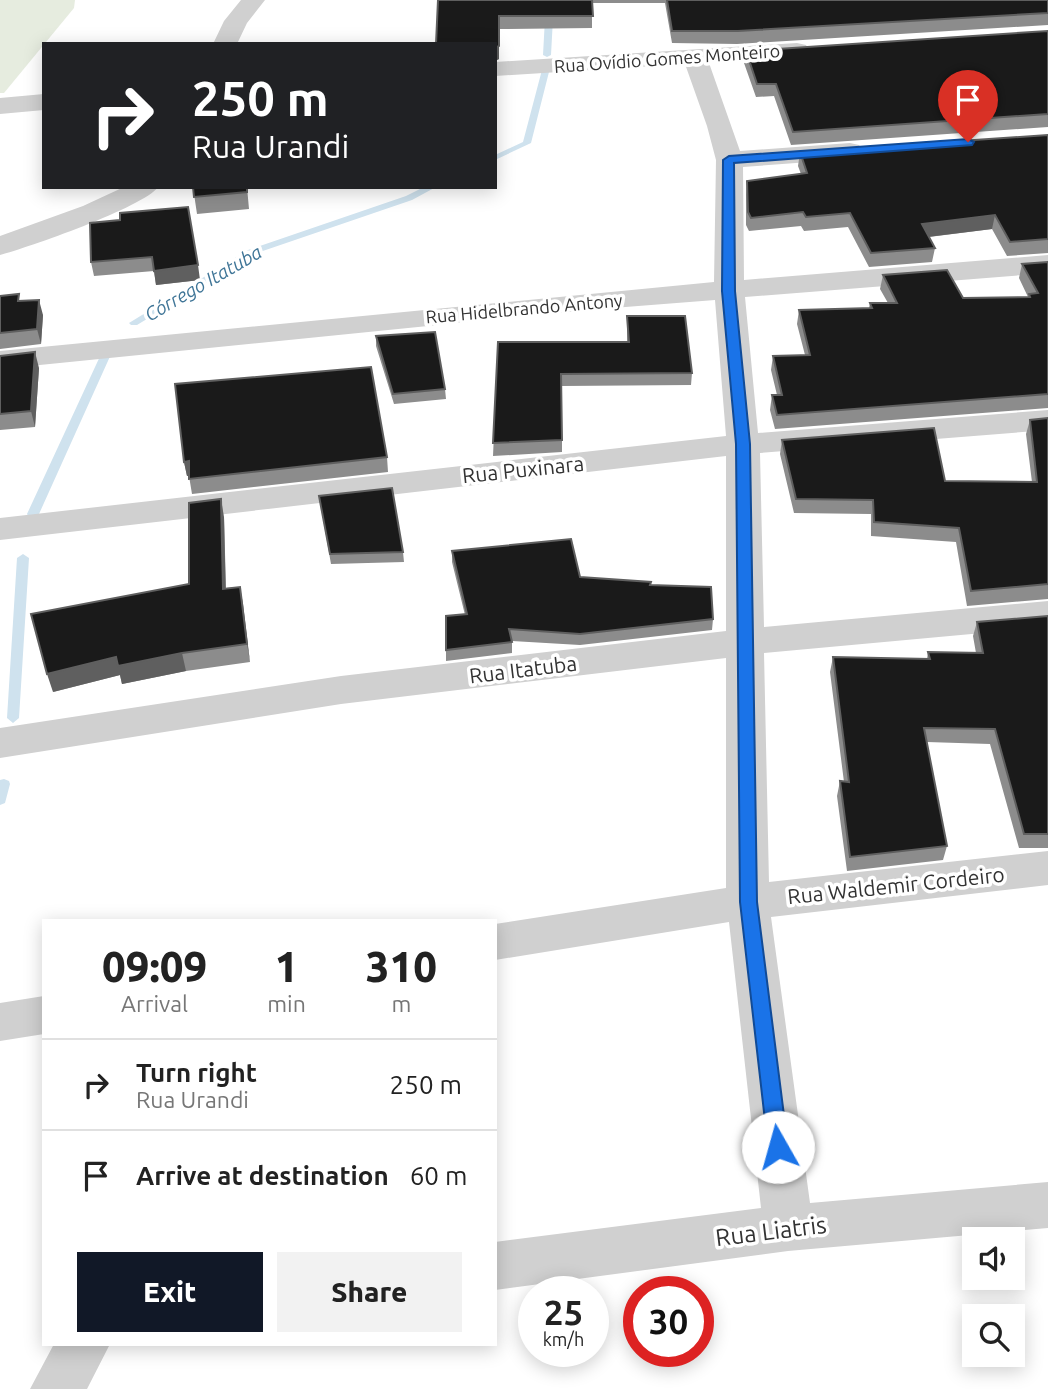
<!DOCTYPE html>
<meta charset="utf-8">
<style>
:root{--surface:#fff;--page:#f2f2f2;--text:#222;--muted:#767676;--line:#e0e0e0;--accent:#111827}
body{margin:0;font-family:Ubuntu,sans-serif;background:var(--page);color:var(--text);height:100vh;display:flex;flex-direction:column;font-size:26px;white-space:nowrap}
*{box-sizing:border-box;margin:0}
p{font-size:23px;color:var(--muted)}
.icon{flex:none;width:38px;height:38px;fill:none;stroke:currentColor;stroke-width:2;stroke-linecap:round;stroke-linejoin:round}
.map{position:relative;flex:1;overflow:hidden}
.drawer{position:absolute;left:42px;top:919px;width:455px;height:427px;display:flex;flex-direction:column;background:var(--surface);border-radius:0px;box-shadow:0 4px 18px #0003}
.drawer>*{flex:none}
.top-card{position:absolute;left:42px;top:42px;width:455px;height:147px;border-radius:0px;box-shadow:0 4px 18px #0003;background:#202124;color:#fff;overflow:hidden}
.buttons{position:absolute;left:962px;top:1227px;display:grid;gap:14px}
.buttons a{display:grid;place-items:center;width:63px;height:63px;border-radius:0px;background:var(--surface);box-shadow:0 4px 18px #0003;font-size:35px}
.speed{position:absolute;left:518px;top:1276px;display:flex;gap:14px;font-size:35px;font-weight:700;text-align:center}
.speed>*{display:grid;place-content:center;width:91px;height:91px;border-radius:50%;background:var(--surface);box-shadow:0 4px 18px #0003;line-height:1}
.speed small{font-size:18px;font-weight:400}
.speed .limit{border:10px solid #d22;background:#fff;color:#111}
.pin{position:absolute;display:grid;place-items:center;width:60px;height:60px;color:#fff;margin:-72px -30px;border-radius:50% 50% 50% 0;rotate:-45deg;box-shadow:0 0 7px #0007}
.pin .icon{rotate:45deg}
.me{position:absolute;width:77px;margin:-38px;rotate:353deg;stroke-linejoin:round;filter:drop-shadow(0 0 5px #0008)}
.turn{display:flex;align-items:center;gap:24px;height:147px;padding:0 35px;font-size:32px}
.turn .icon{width:91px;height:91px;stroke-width:2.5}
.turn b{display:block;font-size:49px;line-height:60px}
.eta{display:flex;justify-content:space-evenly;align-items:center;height:119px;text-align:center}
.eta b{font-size:42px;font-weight:800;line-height:49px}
.cta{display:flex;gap:14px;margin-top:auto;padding:14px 35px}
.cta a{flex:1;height:80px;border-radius:0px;background:var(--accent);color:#fff;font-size:28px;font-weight:800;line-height:80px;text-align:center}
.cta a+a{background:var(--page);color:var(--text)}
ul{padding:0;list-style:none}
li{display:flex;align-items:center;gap:21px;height:91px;padding:0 35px;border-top:2px solid var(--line)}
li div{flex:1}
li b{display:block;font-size:26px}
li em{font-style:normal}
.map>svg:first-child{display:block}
</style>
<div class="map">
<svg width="1048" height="1389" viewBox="0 0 1048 1389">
<rect width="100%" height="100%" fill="#fff"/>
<path fill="#e6ecdf" d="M0 0H75L74 8 4 93H0Z"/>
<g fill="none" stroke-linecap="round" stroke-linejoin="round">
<path fill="#cfe2ee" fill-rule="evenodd" d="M546 0H554L551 55 547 57 543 55Z
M543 66 550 68 531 143 495 160V155L523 142Z
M424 187H436L412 200 254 254 137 325H131L129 323 248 250 406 196Z
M107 349 112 352 39 514 33 518 29 517 27 514 102 352Z
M23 554 29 558 19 718 13 723 7 718 17 558Z
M4 779 9 781 10 784 5 803 0 805V780Z"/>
<path fill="#d0d0d0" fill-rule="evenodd" d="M241 0H265L247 23 237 44H213L224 21Z
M797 43 806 45 809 50 806 55 709 63 740 151 850 143 859 145 863 151 859 157 850 159 743 167 744 280 1048 255V273L745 297 758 433 1048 410V430L760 453 764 627 1048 601V627L764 653 769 882 1048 851V885L771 917 810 1203 1048 1182V1228L788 1251 495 1290V1242L761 1208 729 922 495 960V924L726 888V658L341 704 0 758V728L341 676 726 631V456L0 540V518L726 436 715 300 587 310 0 369V351L714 282 716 160 707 126 685 64 495 76V62Z
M44 94V110L0 114V98Z
M124 187H158C144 207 27 248 0 255V236L83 206Z
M44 996V1034L0 1041V1003Z
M54 1344H110L87 1389H30Z"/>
</g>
<path fill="#8c8c8c" d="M438 0H1048V25L737 44 672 43 665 3H592V28L499 29V59L495 61V44Z
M1048 31V127L791 145 774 96 756 97 744 63 746 51Z
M1048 135V253L1007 256 992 229 929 237 935 248 932 262 869 267 848 227 804 231 801 226 749 231 746 225V195L747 181 801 174 798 166 800 152Z
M193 187H247L249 209 197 214Z
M90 223 200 280 156 285 154 271 94 276 91 262Z
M1048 262V408L775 429 770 410 772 395H777L771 370 773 356 805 355 797 324 799 310 869 308 870 303H888L880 289 883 275 963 298 1028 297 1019 278 1022 264Z
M0 296 20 301 43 315 41 344 0 349Z
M627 316 692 373 691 385 562 386V452L493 456 498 342H627Z
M376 336 445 389 446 399 394 404 376 346Z
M0 356 39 368 35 427 0 430Z
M1048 418V599L967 606 956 542 871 536V514L794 513 780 454 782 440 945 481 1032 482 1026 434 1030 420Z
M387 457 388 472 192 494 189 476H187L184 462Z
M319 496 403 552 404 562 331 564Z
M224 517 226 588 240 587 250 662 186 671 122 684 120 675 53 692 189 584Z
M452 551 580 577 650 585 713 619 712 630 580 645 512 641V653L446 661V650L465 615 452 562Z
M1048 616V848H1019L990 744 927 742 947 846 943 860 847 871 837 796 840 781 844 782 830 672 833 657 927 659 928 652 976 653 973 636 977 622Z"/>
<path fill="#5f5f5f" d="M499 16V59L495 61V48Z
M995 215 992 229 919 238 922 224Z
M198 265 200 280 156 285 154 271Z
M39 300 43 315 41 344 37 329Z
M35 352 39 368 35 427 31 411Z
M189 461 192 475 187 476 184 462Z
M221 499 224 517 226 606 223 589Z
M240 587 243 604 250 662 247 644Z
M182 653 186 671 122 684 120 675 53 692 47 674 116 657Z"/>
<path fill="#1a1a1a" stroke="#5f5f5f" stroke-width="2" d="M438 0H592L593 16H499V46L495 48V44H436Z
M667 0H1048V13L738 31H672Z
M1048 31V114L793 132 776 84H757L746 51Z
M1048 135V239L1010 242 995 215 922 224 935 248 871 253 850 213 806 217 803 212 751 218 748 212 747 181 807 173 800 152Z
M193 187H247V192L194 197Z
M188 207 198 265 154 271 152 257 91 262 90 223 120 220V213Z
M1048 262V394L777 415 772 395H782L773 356 810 355 799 310 872 308 870 303H897L883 275 947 270 963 298 1030 297 1029 294 1038 293 1022 264Z
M19 294 18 301 39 300 37 329 0 333V296Z
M627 316H685L692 373 561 374 562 440 493 443 498 342H629Z
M435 332 445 389 393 394 376 336Z
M35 352 31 411 0 414V356Z
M371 367 387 457 189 479V461L184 462 175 384Z
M1048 418V584L971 591 959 528 874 522 873 500 796 499 782 440 934 428 945 481 1037 482 1030 420Z
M392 488 403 552 330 554 319 496Z
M221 499 223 589 240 587 247 644 182 653 118 666 116 657 47 674 31 614 189 584V503Z
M571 539 580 577 651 582 650 585 711 587 713 619 580 634 509 629 512 642 446 650V616L467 614 452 551Z
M1048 616V834H1024L995 729 924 728 947 846 850 857 840 781 849 782 833 657 930 659 928 652 983 653 977 622Z"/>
<path fill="#1a73e8" stroke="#114b97" stroke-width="2" d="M968 139 974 142 972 145 734 163 735 291 750 444 757 902 788 1147 785 1153 778 1156 771 1153 768 1147 740 902 736 444 722 291 723 160 729 156Z"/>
<g text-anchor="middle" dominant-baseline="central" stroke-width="7" stroke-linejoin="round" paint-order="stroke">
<g font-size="18" fill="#333" stroke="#fff">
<text transform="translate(667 58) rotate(-4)">Rua Ovídio Gomes Monteiro</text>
<text transform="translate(524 308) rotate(-5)">Rua Hidelbrando Antony</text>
</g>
<g font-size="19" font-style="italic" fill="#3f7597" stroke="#fff">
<text transform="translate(203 283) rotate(-30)">Córrego Itatuba</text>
</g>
<g font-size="21" fill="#333" stroke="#fff">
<text transform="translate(523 469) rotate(-6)">Rua Puxinara</text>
<text transform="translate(523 669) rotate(-7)">Rua Itatuba</text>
<text transform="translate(896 885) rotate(-6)">Rua Waldemir Cordeiro</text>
</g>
<g font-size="24" fill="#333" stroke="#fff">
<text transform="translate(771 1231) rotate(-7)">Rua Liatris</text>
</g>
</g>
</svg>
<div class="buttons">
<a><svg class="icon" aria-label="sound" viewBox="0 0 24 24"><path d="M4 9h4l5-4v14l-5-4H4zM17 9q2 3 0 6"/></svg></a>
<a><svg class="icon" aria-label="search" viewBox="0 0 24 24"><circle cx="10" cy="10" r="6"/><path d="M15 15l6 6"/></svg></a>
</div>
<div class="speed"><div>25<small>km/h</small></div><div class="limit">30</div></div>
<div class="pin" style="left:968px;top:142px;background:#d93025"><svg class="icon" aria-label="arrive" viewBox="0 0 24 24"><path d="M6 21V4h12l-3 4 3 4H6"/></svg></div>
<svg class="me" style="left:778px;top:1147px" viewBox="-20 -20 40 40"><circle r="19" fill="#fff"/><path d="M0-13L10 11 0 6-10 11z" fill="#1a73e8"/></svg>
<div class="top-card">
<div class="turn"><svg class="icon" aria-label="right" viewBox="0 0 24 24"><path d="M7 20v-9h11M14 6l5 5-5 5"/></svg><div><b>250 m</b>Rua Urandi</div></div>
</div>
<section class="drawer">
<div class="eta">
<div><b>09:09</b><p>Arrival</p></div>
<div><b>1</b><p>min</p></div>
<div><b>310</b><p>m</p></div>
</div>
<ul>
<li><svg class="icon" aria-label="right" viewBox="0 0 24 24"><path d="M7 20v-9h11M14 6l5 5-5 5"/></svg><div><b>Turn right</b><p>Rua Urandi</p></div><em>250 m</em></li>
<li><svg class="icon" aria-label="arrive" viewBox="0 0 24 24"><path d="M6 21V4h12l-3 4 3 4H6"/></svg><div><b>Arrive at destination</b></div><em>60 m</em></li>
</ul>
<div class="cta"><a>Exit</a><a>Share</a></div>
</section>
</div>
